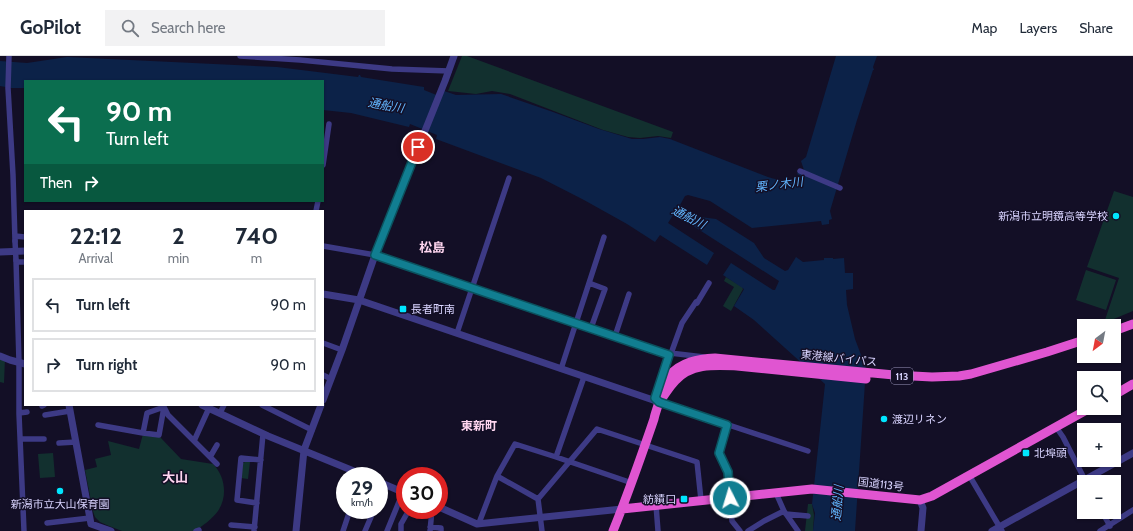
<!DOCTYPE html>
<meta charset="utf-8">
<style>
:root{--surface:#fff;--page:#f2f2f3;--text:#1f2937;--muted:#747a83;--line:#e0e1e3}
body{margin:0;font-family:Cabin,"Noto Sans JP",sans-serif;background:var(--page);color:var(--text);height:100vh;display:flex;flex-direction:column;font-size:15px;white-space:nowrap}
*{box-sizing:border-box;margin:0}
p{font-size:13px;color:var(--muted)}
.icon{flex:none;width:22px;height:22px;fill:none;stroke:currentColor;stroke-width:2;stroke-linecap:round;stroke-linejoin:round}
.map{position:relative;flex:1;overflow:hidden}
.drawer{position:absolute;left:24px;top:154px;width:300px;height:196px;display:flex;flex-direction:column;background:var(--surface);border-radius:0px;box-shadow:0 1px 3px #0004}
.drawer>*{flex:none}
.banner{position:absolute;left:24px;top:24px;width:300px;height:122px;border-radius:0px;box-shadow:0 1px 3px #0004;background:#0b6e4f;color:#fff;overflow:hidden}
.needle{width:26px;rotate:212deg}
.tools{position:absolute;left:1077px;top:263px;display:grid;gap:8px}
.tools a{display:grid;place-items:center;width:44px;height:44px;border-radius:0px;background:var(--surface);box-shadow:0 1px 3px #0004;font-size:20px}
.speed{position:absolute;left:336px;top:411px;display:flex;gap:8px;font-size:20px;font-weight:700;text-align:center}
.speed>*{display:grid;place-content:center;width:52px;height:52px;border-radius:50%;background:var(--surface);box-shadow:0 1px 3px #0004;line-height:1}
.speed small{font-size:10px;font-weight:400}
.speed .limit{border:6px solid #d22;background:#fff;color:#111}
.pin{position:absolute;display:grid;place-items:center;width:34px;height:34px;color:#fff;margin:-17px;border:2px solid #fff;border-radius:50%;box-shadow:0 1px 4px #0007}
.me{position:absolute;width:44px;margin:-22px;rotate:355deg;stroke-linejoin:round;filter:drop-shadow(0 0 3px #0008)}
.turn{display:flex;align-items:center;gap:14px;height:84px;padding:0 16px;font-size:18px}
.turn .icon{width:52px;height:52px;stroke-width:2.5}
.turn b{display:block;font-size:28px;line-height:34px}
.then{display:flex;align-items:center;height:38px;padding:0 16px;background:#0003;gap:8px;font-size:15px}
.eta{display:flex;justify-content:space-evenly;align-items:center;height:68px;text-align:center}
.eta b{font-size:24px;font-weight:800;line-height:28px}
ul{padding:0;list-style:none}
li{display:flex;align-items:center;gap:12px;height:54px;margin:0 8px 6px;padding:0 8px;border:2px solid var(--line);border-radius:0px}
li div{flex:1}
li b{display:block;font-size:15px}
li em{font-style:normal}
header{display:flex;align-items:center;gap:24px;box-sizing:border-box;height:56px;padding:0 20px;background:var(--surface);border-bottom:1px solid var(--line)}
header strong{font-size:19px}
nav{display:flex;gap:22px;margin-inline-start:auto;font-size:14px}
.search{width:280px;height:36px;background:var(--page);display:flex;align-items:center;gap:10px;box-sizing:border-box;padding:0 14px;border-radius:0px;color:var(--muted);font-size:15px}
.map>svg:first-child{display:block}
</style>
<header>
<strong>GoPilot</strong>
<div class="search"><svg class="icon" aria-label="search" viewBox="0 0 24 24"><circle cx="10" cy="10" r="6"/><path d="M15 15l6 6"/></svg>Search here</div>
<nav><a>Map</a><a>Layers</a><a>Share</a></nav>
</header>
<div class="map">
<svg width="1133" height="475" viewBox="0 0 1133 475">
<rect width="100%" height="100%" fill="#130f26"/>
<path fill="#12302f" d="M462 0H467L673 76 671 82 658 80 640 82 628 81 603 74 510 38 492 35 476 38 448 35Z
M1114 135 1133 141V255L1104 267 1119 222 1087 211Z
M1086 214 1116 224 1106 254 1076 244Z
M726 221 742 231 743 233 731 255 723 250 734 231 724 225Z
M0 300 5 302 4 327 0 326Z
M143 378 160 381 181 403 213 408C225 420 228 440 218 455 212 463 203 470 194 475H122L109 470 100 466 95 461 93 455 85 414 97 411 95 403 111 399 108 385 139 393Z
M53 397 55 421 40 422 38 398Z
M245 406H250L248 423 241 422 243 407Z
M808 448H812L814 459 813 475H805Z"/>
<path fill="#0c2248" d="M836 0H877L873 11 874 14H873L858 61 857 64 830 155 832 163 829 164V168L822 169 821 165 752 172 710 145 688 139 685 140 680 149 700 161 716 163 754 187 764 202 785 215 788 214 796 201 803 206 824 204V202H833V203L844 202 845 217H853V233L846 234 847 249 855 283 866 312 855 475H813L815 457 812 448 825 328 754 264 734 250 743 235 744 233 723 219 731 207 773 234H775L779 225 676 159H673L668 167 714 197 707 209 660 179 655 186 627 168 584 144 541 122 436 83 437 79 410 68 409 71 351 57 323 54V25H25V32H11L0 30V5L27 7 67 1 277 11 358 21 359 19H360L361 21 424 31V34L439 40 441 34 456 39 501 38 553 56 599 73 632 83H643L660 81 670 83 768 121C781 125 790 126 802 121L797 118 800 113 804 114 801 105 806 101Z"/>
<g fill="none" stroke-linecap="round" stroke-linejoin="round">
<path stroke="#3d3a85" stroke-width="5.5" d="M9 0 8 32 13 119 15 185
M240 0 300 4 392 13 449 15
M323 109 329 68
M800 115 840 132
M316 155 318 145
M15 180 25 181
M323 190 375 199 669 299
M16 204 19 306V358L24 475
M16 206H25
M589 227 605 233 591 272
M709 227 697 247 696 246 682 267 655 342 659 346 808 395
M457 277 509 122
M615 280 629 238
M323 287 342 294
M670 297 704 301
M561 313 604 181
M323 319 331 323
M262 349 312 374
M42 350 44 349
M19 357 27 356
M220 357 224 349
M45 359 70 355
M98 369 143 377 159 379 164 351
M727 369 719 397 728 416 732 465 740 475
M1056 371 1063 381 1086 426
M143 377 147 357 164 351 168 359 217 408
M20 383H44
M194 385 209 352
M59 387 76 386
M210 401 217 389
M556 401 632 427
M969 419 1002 475
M497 420 538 443
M776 437 784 455 798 475
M379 442 385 428
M257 447 237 444 241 402 261 404
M656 449 658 475
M1102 456 1110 470
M786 458 808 460
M47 467 90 462
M479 467 497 420 515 388 556 401 584 321
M231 469 255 471
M430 471 441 472V475
M196 475 199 474
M254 475 263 378
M343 475 350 454
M365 475 374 454
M387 475 403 436
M401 475V468L409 454
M430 475 432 454
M542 475 538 443 597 373 697 406 701 444
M748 475 764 465 784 455
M1100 475 1133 454"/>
<path stroke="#3d3a85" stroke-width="7" d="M0 196 25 195
M323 238 359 244 659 346
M0 300 10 304 25 308
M323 344 342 294 375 199 445 25 454 0
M69 349 91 468 111 475
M202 349 268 380 366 420
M379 426 405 437
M920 444 923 452 921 475
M439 451 477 468 622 453
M296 475 304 394 321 349
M992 475 1133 397"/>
<path stroke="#e055d1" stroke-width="9" d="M1114 275 1133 268
M1114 339 1133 328
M660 345C665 339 669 331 675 325 691 307 715 309 737 310L866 323
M622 453 812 433 920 444 932 440 1090 352
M613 475C628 438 641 401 654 363 655 357 658 351 659 345 661 336 662 328 669 320 681 306 698 303 715 302L894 319 932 321 959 320 971 318 1047 296 1084 284"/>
<path stroke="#3d3a85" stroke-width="5.5" d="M15 185 16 204"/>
</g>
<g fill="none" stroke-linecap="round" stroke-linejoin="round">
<defs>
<path id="route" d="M418 91 375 199 669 299 655 342 659 346 727 369 719 397 728 416 730 442"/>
</defs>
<use href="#route" stroke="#0b525e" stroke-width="10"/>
<use href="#route" stroke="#117e91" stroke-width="7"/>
</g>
<g fill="#00e5ff" stroke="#130f26" stroke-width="1.5">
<circle cx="1116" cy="160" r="4"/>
<rect x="399" y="249" width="8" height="8" rx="2"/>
<circle cx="884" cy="363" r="4"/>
<rect x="1022" y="393" width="8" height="8" rx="2"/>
<circle cx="60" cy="435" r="4"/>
<rect x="680" y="439" width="8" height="8" rx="2"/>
</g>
<g text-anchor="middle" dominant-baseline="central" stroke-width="3" stroke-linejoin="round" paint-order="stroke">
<rect fill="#130f26" stroke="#9e99be" stroke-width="1" x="891" y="312" width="22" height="16" rx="3"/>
<g font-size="10" font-weight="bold" fill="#d9d4ff">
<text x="902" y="320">113</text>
</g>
<g font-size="11" fill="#d9d4ff" stroke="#130f26" text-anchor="start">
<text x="1108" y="160" text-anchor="end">新潟市立明鏡高等学校</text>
<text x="411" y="253">長者町南</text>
<text x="892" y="363">渡辺リネン</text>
<text x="1034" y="397">北埠頭</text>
<text x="676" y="443" text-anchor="end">紡績口</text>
<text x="60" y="448" text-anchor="middle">新潟市立大山保育園</text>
</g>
<g font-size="11" fill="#d9d4ff" stroke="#130f26">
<text transform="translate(839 302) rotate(6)">東港線バイパス</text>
<text transform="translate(881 428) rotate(7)">国道113号</text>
</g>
<g font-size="12" font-style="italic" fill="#62b6ff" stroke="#130f26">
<text transform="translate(386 49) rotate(10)">通船川</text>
<text transform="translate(779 128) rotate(-7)">栗ノ木川</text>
<text transform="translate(689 161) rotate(27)">通船川</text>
<text transform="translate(837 447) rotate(-85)">通船川</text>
</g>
<g font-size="12" font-weight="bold" fill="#ffd6f0" stroke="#130f26">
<text x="479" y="369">東新町</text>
</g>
<g font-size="13" font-weight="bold" fill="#ffd6f0" stroke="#130f26">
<text x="432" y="191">松島</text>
<text x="175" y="421">大山</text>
</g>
</g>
</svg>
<div class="tools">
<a><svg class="needle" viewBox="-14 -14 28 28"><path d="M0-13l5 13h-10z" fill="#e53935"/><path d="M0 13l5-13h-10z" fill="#747a83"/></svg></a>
<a><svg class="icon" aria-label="search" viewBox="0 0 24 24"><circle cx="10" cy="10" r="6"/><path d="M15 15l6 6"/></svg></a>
<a>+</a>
<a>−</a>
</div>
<div class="speed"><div>29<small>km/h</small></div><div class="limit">30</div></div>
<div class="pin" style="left:418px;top:91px;background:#d93025"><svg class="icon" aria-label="arrive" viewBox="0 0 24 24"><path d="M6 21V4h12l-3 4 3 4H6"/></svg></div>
<svg class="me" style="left:730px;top:442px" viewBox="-20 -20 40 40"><circle r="17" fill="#117e91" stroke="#fff" stroke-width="3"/><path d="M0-11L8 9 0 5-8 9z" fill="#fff"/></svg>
<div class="banner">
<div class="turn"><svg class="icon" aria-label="left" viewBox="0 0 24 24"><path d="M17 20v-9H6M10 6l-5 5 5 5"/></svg><div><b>90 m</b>Turn left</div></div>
<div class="then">Then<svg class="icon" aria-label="right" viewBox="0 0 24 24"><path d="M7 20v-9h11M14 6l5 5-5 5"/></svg></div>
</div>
<section class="drawer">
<div class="eta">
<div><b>22:12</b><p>Arrival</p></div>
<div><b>2</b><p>min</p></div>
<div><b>740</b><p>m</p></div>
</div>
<ul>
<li><svg class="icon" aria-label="left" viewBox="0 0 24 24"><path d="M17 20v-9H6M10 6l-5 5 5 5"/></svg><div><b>Turn left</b></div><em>90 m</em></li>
<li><svg class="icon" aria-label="right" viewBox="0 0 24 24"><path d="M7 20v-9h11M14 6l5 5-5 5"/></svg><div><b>Turn right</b></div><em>90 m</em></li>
</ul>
</section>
</div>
